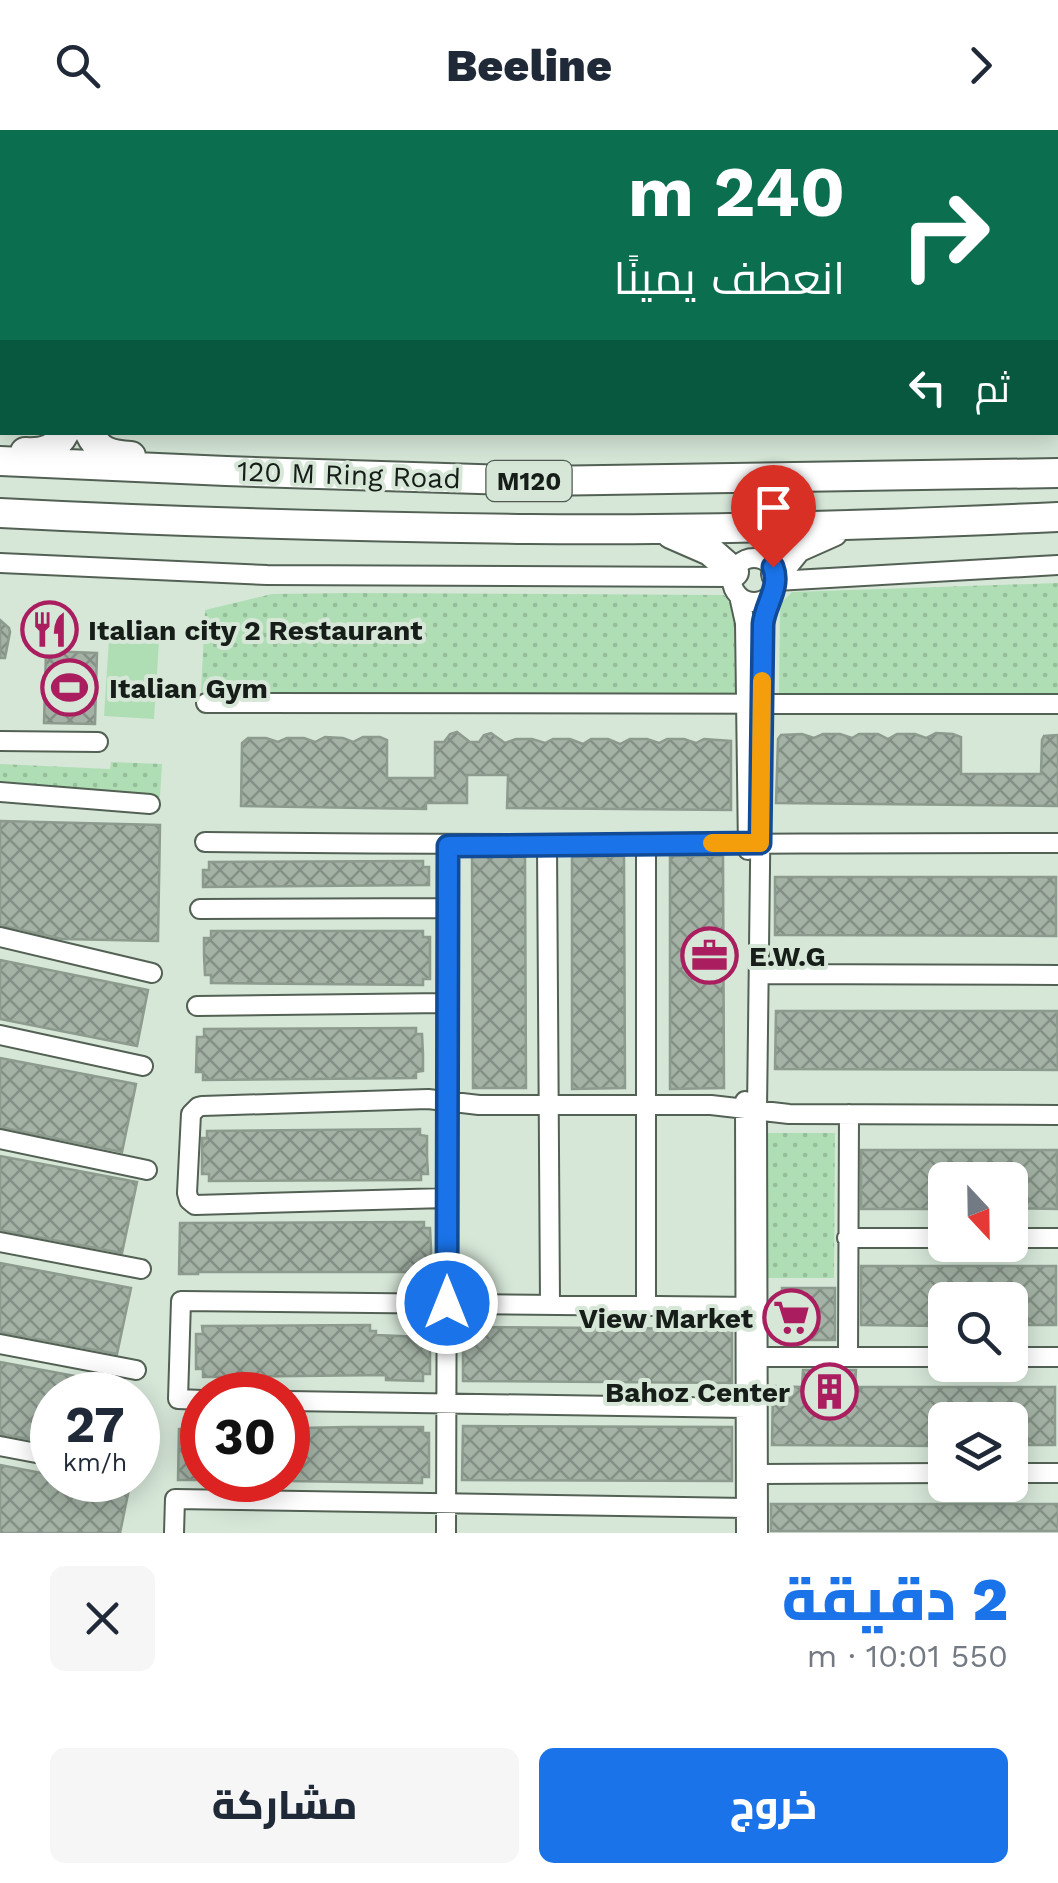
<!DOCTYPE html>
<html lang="ar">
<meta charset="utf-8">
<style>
:root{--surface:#fff;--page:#f6f6f7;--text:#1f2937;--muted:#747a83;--accent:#1a73e8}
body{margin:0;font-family:"Work Sans",Cairo,sans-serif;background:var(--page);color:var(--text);direction:rtl;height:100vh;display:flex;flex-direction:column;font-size:38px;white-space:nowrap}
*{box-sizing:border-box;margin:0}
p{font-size:32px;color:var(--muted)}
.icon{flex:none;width:55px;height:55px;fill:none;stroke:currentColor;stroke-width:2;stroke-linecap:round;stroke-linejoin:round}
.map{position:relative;height:1403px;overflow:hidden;direction:ltr}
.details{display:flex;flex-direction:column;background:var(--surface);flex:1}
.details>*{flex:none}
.hud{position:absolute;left:0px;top:0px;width:1060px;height:305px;box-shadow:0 5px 25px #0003;direction:rtl;background:#0b6e4f;color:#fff;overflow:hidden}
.needle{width:65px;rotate:158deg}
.controls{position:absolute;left:928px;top:1032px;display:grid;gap:20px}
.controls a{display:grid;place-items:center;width:100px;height:100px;border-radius:15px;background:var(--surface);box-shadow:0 5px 25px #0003;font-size:50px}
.speed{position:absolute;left:30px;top:1242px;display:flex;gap:20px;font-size:50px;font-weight:700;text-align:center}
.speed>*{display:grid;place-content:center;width:130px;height:130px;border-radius:50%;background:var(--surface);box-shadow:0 5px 25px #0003;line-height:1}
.speed small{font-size:25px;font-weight:400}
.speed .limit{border:15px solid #d22;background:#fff;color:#111}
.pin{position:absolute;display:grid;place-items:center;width:85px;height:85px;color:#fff;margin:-102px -42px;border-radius:50% 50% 50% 0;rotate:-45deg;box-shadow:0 0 10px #0007}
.pin .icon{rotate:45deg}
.me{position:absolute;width:110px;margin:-55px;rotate:0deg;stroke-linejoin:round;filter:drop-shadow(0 0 8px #0008)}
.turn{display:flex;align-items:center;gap:35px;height:210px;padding:0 50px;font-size:45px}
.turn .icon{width:130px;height:130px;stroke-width:2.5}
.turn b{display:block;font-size:70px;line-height:85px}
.then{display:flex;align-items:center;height:95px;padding:0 50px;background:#0003;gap:20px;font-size:38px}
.round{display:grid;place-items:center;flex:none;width:105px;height:105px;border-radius:15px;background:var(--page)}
.summary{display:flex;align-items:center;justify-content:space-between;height:170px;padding:0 50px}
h1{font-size:60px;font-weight:800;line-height:75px;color:var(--accent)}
.button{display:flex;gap:20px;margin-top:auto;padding:20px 50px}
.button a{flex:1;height:115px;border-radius:15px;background:var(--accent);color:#fff;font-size:40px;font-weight:800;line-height:115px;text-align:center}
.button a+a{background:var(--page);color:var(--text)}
header{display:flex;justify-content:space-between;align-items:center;height:130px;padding:0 50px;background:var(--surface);font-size:45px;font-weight:800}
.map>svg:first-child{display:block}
</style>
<header><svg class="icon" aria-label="forward" viewBox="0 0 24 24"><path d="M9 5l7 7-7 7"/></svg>Beeline<svg class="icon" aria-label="search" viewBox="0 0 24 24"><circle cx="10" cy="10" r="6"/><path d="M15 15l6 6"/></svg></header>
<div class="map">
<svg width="1058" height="1403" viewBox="0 0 1058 1403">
<defs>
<pattern id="grass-dots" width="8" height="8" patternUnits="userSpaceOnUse" patternTransform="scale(2.5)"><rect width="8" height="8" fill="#afdeb5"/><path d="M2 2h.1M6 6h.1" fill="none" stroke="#96be9b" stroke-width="1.8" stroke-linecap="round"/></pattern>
<pattern id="building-cross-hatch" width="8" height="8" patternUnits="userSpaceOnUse" patternTransform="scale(2.5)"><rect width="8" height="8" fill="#a3b2a5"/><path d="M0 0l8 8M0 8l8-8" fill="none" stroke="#849085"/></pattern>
</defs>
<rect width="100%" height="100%" fill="#d6e7d8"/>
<path fill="url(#grass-dots)" d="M1058 453V566H779L780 482 781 473 792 462Z
M350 463 724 465 734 479 735 566 201 562 205 480 272 464Z
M111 632 162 634 160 667 0 660V634L110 639Z
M768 1003H835L834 1148H766Z"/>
<path fill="#afdeb5" d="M110 493 160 496 154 589 104 586Z"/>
<path fill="url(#building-cross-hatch)" stroke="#8c9b8e" stroke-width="2.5" d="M0 490 9 498 10 502 5 528H0Z
M46 521 97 523 95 594 44 593Z
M457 602 470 612H479L484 605 491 603 505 613 516 609H532L545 613 553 609H570L583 614 591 609H608L620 614 630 609H647L659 613 667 609H684L696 613 704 609 731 611V680L507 678 508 645H467V673H426V679L241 676 242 613 248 608H266L278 612 287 608H304L315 612 325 607 343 608 353 612 363 607H380L387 610V648H435V612H444L450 604Z
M936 603 953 604 961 607V644H1041L1042 610 1044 606 1058 605V676L776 673 778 609 781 605 802 604 814 608 823 604H840L852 608 859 604H878L888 609 897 604H915L926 608Z
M0 691 160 695 158 811 62 809 0 795Z
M472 726 525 727 526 958H473Z
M624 726 625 958 572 959V727Z
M670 726H723L724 958 670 959Z
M423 731V737H429V755L203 757V740H209V732Z
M775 747H1056V806L775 805Z
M211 801H423V807H430V849H423V855L211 853V845H205L204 825V808H211Z
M0 830 148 860 137 916 0 889Z
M776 881H1057L1058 940 775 939Z
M416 898V904H422L423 924V941L416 942V948L203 950V942H196L197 907H204V899Z
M0 928 136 954 122 1022 0 997Z
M420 999V1005L427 1006V1026L428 1044H421V1050L209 1051V1044H202V1008H207V1001Z
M861 1020H1057V1079L1010 1078V1047H947L943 1055V1079H861Z
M0 1026 137 1052 122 1123 0 1100Z
M424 1092V1098H430L431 1118V1136H424V1142H198V1144H179L180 1093Z
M0 1133 131 1158 117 1224 0 1202Z
M861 1136H1056V1195H1010V1170H942V1196L861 1195Z
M782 1158H835V1210H782Z
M370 1195V1201H376V1205L423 1207V1213H430V1244H423V1251L386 1250V1245L203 1247V1239H196V1204H203L202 1196Z
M463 1197 732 1199V1253L463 1251Z
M0 1232 128 1256 126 1265H52V1313L0 1304Z
M803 1240H856L855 1257H1055V1315H1010V1290H945V1315L940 1316 772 1315 773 1256 802 1257Z
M463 1296 732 1297V1351L462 1350Z
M347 1297H423V1303H429V1347H422V1353L288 1351V1304H301V1298Z
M179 1299H194V1305H201L202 1350H178Z
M0 1335 52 1345V1350H79L129 1359 120 1403H0Z
M771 1374H1058V1401H771Z"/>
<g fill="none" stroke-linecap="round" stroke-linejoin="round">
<defs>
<path id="minor" d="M523 2V0
M0 256H2
M732 450a22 22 0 1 1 44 0a22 22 0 1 1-44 0Z
M0 433 267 445 733 447
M776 451 1058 435
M739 466 745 493 748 720
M206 573 1058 574
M0 611 98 612
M0 662 150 674
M205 712C489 716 773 713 1058 713
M547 715 550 1174
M200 779 447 778
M0 807 152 843
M759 844 1058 845
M197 876 446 873
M0 905 143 936
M745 971 746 1403
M0 1009 147 1040
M446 1068 195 1075 189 1070 187 1063 191 984 198 977 202 976 428 969 479 975H711L789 984 1058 985
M847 1108H945
M1010 1108H1058
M0 1112 141 1139
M646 1174V713
M0 1214 136 1240
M848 1226 849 984
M758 1227H945
M1010 1227H1058
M202 1270 178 1269 181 1171 757 1177
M288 1271 746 1278
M0 1316 52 1326
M1010 1343H1058
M759 1344 945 1343
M174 1403 175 1369 746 1378
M446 1403 448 715
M758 1403 757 980 763 495 765 478 772 463"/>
<path id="highway" d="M89 302C98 322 111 325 131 326
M25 322C43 323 56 320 65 302
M0 331 226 341 539 351 1058 343
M0 383C176 392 353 397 529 399 705 401 882 395 1058 387
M671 404 710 421 734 442
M776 444 797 418 833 402"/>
</defs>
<use href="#minor" stroke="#536154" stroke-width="22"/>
<use href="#highway" stroke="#536154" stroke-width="32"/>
<use href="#minor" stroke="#fff" stroke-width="18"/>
<use href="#highway" stroke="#fff" stroke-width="28"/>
</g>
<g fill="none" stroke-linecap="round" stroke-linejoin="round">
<defs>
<path id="route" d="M447 1173 448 716 760 713 763 494C765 474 781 457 773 437"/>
</defs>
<use href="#route" stroke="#114b97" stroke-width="25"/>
<use href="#route" stroke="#1a73e8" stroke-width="18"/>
<path stroke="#f59e0b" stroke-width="18" d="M712 713H760L762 551"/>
</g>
<defs>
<symbol id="restaurant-ring" viewBox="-11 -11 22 22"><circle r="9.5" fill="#d6e7d8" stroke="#aa1e5f" stroke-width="1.5"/><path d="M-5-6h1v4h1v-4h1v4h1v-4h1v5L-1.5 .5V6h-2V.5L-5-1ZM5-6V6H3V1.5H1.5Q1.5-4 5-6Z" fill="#aa1e5f"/></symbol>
<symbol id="stadium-ring" viewBox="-11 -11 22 22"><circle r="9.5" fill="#d6e7d8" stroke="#aa1e5f" stroke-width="1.5"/><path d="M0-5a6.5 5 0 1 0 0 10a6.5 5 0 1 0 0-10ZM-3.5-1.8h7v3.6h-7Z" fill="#aa1e5f"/></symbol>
<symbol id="office-ring" viewBox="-11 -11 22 22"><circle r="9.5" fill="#d6e7d8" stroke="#aa1e5f" stroke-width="1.5"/><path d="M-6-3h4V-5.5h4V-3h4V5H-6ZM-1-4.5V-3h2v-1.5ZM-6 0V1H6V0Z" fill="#aa1e5f"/></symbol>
<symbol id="supermarket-ring" viewBox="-11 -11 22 22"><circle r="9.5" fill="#d6e7d8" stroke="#aa1e5f" stroke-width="1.5"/><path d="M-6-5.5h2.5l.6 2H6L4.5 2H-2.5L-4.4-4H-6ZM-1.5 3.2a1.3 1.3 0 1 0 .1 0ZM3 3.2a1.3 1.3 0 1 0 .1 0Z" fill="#aa1e5f"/></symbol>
<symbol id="building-ring" viewBox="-11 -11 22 22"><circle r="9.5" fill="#d6e7d8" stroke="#aa1e5f" stroke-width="1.5"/><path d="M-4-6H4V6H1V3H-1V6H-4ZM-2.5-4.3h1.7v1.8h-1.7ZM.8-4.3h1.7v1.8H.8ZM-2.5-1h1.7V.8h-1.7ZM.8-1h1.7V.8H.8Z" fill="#aa1e5f"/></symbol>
</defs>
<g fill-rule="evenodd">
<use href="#restaurant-ring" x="18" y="468" width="63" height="63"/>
<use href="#stadium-ring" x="38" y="526" width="63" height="63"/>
<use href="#office-ring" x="678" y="794" width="63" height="63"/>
<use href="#supermarket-ring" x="760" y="1156" width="63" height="63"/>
<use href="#building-ring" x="798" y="1230" width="63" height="63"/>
</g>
<g text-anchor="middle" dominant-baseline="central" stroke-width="8" stroke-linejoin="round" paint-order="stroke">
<rect fill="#d6e7d8" stroke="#505a52" stroke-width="2.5" x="486.5" y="331" width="85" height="40" rx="8"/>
<g font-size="25" font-weight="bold" fill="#171d18">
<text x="529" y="351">M120</text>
</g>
<g font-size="28" fill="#171d18" stroke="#d6e7d8">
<text transform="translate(349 345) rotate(2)">120 M Ring Road</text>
</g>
<g font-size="28" font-weight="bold" fill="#171d18" stroke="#d6e7d8" text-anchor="start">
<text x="88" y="500">Italian city 2 Restaurant</text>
<text x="109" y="558">Italian Gym</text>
<text x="749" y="826">E.W.G</text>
<text x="753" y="1188" text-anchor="end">View Market</text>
<text x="790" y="1262" text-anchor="end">Bahoz Center</text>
</g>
</g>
</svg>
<div class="controls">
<a><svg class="needle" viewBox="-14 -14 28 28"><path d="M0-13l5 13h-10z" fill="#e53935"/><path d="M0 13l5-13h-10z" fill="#747a83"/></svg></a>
<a><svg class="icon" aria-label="search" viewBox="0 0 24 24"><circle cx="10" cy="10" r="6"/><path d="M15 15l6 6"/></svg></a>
<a><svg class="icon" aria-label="layers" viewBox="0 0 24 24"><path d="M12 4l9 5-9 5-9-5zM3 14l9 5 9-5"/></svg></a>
</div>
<div class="speed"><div>27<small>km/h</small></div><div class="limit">30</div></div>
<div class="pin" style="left:773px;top:437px;background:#d93025"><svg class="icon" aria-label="arrive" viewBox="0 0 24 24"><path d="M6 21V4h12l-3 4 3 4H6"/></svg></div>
<svg class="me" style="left:447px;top:1173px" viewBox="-20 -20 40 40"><circle r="17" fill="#1a73e8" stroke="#fff" stroke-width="3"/><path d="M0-11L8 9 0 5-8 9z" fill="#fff"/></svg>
<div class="hud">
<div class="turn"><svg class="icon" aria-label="right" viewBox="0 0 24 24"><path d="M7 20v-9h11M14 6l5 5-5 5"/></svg><div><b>240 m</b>انعطف يمينًا</div></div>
<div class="then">ثم<svg class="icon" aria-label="left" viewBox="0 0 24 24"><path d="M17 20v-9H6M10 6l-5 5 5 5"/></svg></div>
</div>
</div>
<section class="details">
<div class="summary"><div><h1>2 دقيقة</h1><p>550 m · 10:01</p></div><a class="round"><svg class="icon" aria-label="close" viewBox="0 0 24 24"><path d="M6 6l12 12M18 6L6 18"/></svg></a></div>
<div class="button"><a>خروج</a><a>مشاركة</a></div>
</section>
